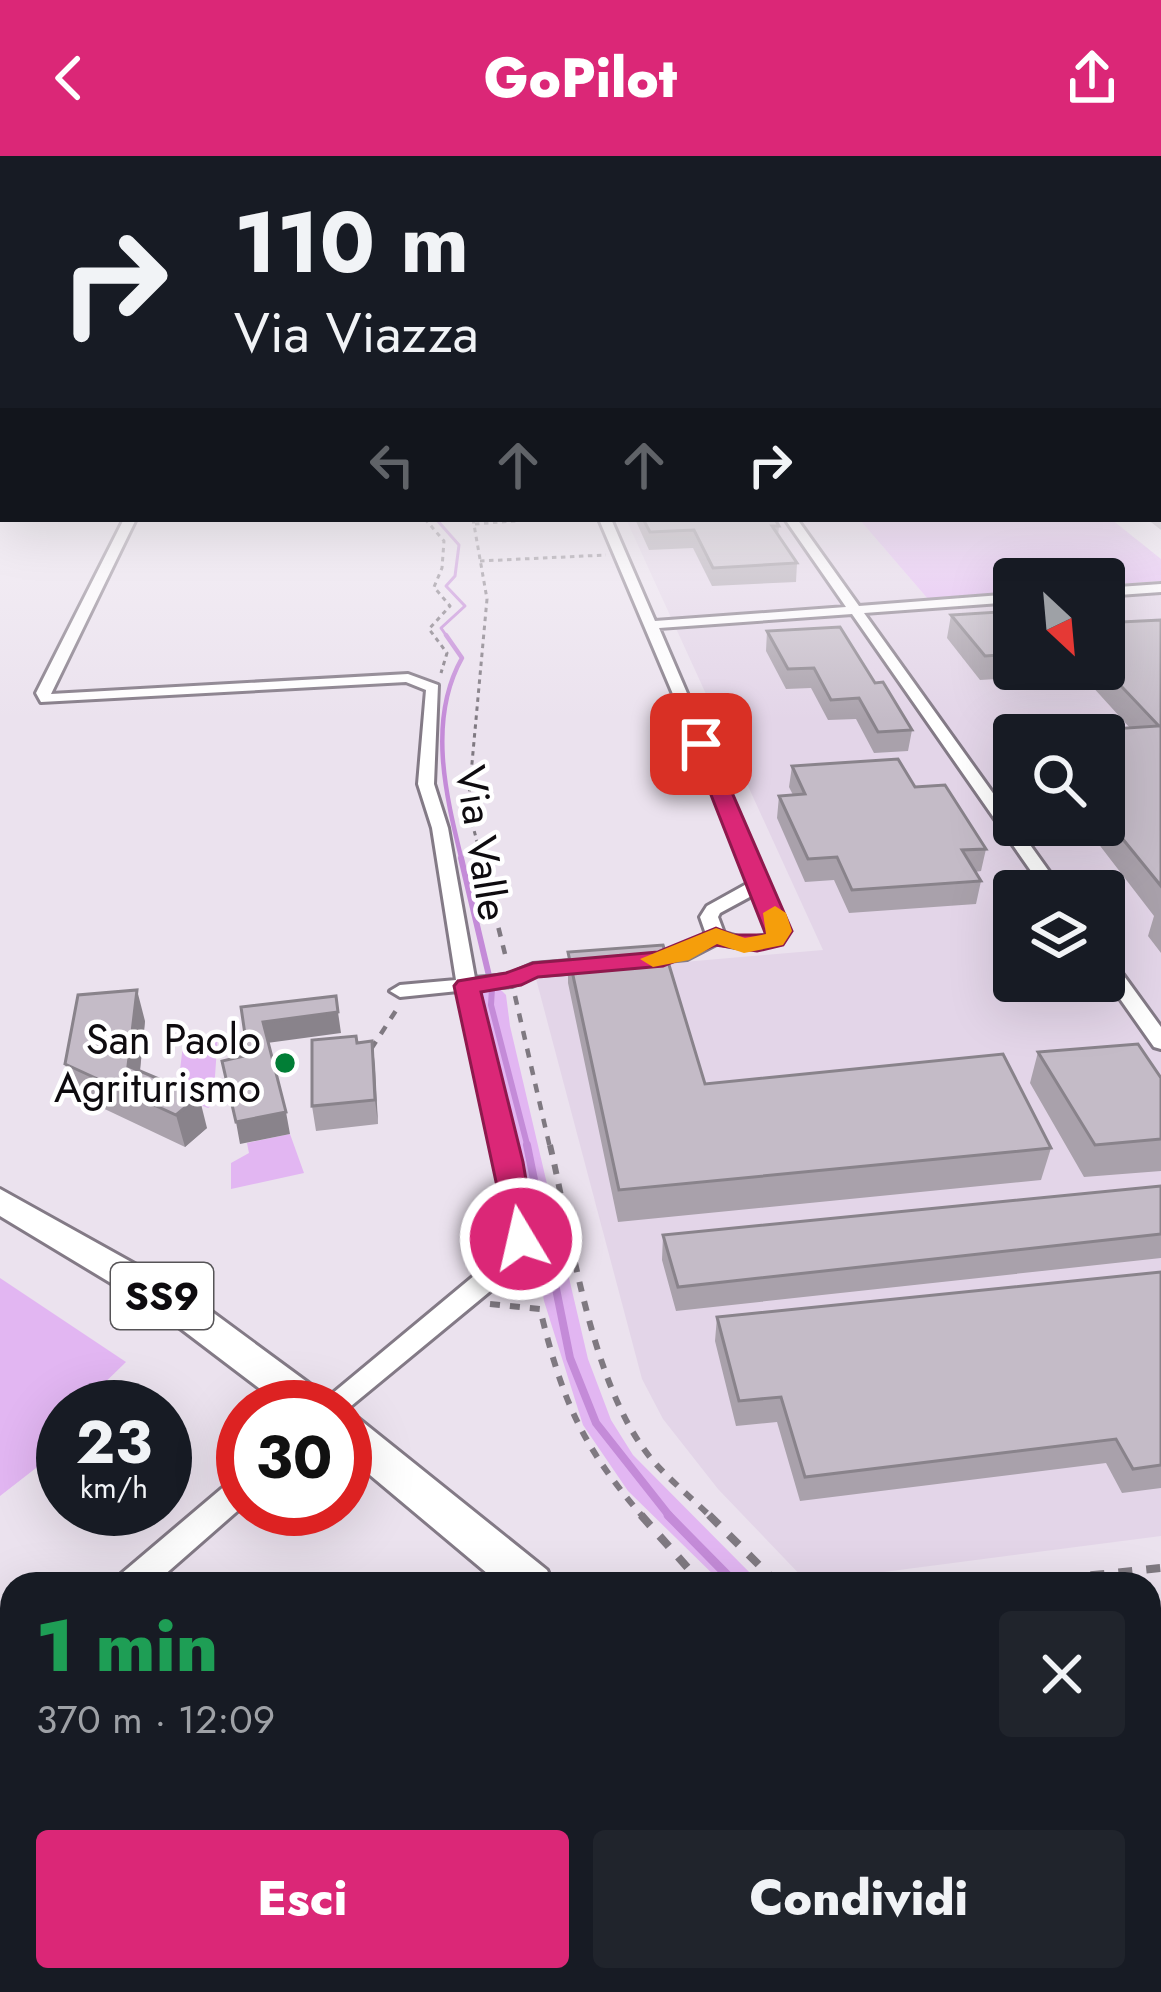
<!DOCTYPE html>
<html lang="it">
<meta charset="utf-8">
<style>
:root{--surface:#171b24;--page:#20242c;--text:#f1f3f6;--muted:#9ea1a6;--accent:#db2777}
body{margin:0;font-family:Jost,sans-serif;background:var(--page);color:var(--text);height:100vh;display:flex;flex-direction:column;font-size:45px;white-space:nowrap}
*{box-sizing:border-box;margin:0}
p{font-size:39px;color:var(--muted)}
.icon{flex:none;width:66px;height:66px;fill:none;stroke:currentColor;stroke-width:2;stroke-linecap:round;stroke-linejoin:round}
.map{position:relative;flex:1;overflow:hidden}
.drawer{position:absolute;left:0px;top:1416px;width:1161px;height:420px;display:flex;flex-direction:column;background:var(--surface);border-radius:36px 36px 0 0;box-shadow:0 12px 48px #0002}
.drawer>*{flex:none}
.guide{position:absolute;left:0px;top:0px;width:1161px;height:366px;box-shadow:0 12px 48px #0002;background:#171b24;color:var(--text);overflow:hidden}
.needle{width:78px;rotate:154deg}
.fabs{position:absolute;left:993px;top:402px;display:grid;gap:24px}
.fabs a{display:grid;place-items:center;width:132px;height:132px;border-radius:12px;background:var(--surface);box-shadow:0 12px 48px #0002;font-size:60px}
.speed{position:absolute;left:36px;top:1224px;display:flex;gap:24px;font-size:60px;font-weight:700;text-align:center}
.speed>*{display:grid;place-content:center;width:156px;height:156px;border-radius:50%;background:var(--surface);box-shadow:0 12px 48px #0002;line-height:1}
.speed small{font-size:30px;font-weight:400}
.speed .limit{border:18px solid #d22;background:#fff;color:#111}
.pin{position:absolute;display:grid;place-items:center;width:102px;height:102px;color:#fff;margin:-51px;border-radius:24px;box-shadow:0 6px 18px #0006}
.me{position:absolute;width:132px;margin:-66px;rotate:351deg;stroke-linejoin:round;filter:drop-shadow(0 0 9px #0008)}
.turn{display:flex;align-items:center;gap:42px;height:252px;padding:0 36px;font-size:54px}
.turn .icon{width:156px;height:156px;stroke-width:2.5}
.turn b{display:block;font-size:84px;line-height:102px}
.lanes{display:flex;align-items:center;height:114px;padding:0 36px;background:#0003;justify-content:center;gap:60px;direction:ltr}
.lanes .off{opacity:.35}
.round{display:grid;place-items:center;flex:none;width:126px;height:126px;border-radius:12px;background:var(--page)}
.head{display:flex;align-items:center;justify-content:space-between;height:204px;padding:0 36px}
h1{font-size:72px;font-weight:800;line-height:90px;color:#1e9e55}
.primary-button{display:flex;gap:24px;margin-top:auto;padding:24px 36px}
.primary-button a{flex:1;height:138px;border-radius:12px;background:var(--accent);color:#fff;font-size:48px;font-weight:800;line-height:138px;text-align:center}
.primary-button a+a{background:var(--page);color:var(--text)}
header{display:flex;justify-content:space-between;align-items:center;height:156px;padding:0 36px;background:var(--accent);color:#fff;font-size:54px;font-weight:800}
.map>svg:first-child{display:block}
</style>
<header><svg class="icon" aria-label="back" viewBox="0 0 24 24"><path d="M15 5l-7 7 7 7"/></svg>GoPilot<svg class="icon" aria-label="share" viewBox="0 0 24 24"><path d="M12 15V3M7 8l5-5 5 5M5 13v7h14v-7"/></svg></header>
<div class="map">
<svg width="1161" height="1836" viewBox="0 0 1161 1836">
<rect width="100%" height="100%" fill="#ebe2ee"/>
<path fill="#e3d5e8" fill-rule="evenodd" d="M626 363H859L928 443 1014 436V513H1104V429L1161 425V1380L807 1426 718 1333 663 1263 642 1223 535 819 823 794ZM1014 579H1104V669H1014ZM1014 735H1104V825H1014Z"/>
<path fill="#e2b6f2" d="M859 363H1111L1161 403V425L1104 429V423H1014V436L928 443Z
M498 831 506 839 510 870 588 1203 611 1264 633 1299 761 1428H723L628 1335 583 1269 544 1145 521 1009 496 926 480 837Z
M218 877 213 949 208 952 177 940 184 880Z
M290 978 304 1017 231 1033V1007L249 997 247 987Z
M0 1122 126 1206 89 1242 101 1251H63V1291L0 1340Z"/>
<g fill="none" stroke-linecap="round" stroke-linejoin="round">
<path stroke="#c48bd8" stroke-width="3" d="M436 363 459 389 455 420 446 430 465 450 441 472 448 482"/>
<path stroke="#c48bd8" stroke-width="4.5" d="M446 479 462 502C427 564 446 640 462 705"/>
<path stroke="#c48bd8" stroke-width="6" d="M461 702 490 824
M492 832 491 849 528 992"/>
<path stroke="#c48bd8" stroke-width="8" d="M527 989 570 1202 596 1267 671 1362"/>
<path stroke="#c48bd8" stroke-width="9" d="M668 1359 736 1428
M872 1824 882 1836"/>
<defs>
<path id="street" d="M124 363H136L51 538 408 518 438 529 434 628 448 672 475 822 508 819 533 808 594 803 604 809 594 815 537 819 512 830 478 833 519 1007 533 1083 524 1105 511 1118 345 1255V1251H332L329 1245 333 1237 493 1104 505 1094 509 1083 497 1007 458 835 400 841 390 835 400 829 456 824 432 672 418 628 426 534 406 526 41 546 36 537Z
M599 363H611L655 465 846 451 785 363H797L859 450 1014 438V446L864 457 1063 735H1045L852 458 659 472 789 775 782 787C755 793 744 795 718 787L687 803 636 808 633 804 636 800 675 794 706 778 700 761 707 750 752 725ZM757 737 769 765 768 779 745 783 724 777 718 761 720 757Z
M1161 428V436L1104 440V432Z
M1104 800 1111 802 1161 871V893L1154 891 1104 820Z
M243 1320V1350L154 1428H117L121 1418 233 1323Z
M1161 1482V1512L1149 1515V1485Z
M12 1520V1558L0 1563V1526Z
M495 1824H542L537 1836H490Z"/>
<path id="primary" d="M0 1033 185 1136 326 1240 331 1251H284L159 1156 0 1060Z
M345 1259 359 1263 547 1414 553 1428H500L345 1298Z
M1001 1824H1063L1068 1836H1006Z"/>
</defs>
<use href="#street" stroke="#837a86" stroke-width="6"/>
<use href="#primary" stroke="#837a86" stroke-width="6"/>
<path stroke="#7f7981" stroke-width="3" stroke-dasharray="4.5 4.5" stroke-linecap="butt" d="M425 363 444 385 442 412 434 431 450 450 429 473 447 497 441 517
M473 363 487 443 468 651 482 705
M475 368 540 363
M480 405 606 399"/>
<path stroke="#7f7981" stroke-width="4.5" stroke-dasharray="9 9" stroke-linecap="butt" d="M481 702 507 806
M515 840 550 992
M371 893 397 853"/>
<path stroke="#7f7981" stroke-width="6" stroke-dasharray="10 10" stroke-linecap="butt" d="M550 989C571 1079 589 1213 641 1289 659 1316 689 1339 712 1362
M490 1148 540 1153C562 1244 582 1291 644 1362"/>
<path stroke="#7f7981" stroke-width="8" stroke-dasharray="14 14" stroke-linecap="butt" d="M641 1359 702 1428
M709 1359 778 1428
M1007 1428 1161 1412"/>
<use href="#street" fill="#fff" fill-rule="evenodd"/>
<use href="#primary" fill="#fff" fill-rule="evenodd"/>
</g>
<path fill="#a9a1ab" d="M1158 307H1161V374L1147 363H1158Z
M635 363H775L779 370 778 380 797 407 796 426 712 430 693 392 649 394Z
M1014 455V513H1104L1161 464V797L1148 780 1154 760 1094 682 1098 669H1104V579H1050V577L1130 572 1081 518 980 524 947 482 951 459Z
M767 475 875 527 912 574 908 595 874 597 856 563 828 564 811 532 786 533 766 495Z
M792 610 915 631 986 693 981 715 975 716 981 725 976 748 849 757 834 724 805 726 777 662 779 640 793 639 789 631Z
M568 796 705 928 1051 992 1041 1024 618 1066 568 827Z
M145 865 140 915 207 972 185 991 75 939 65 908Z
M372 885 378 968 316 975 312 950 357 887Z
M1038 896 1161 922V1015L1084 1021 1030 927Z
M1161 1030V1102L676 1155 662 1104 663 1079Z
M1161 1116V1332L1122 1337 1106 1307 800 1345 777 1266 736 1270 715 1185 717 1161Z"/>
<path fill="#89838b" d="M137 834 145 865 137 942 128 910Z
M338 856 341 877 267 887 263 866Z
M372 885 375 909 378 968 375 944Z
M199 940 207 972 185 991 176 959Z
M286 956 290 978 240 988 236 966Z"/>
<path fill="#c4bbc7" stroke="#89838b" stroke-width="3" d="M1158 307H1161V346L1158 344Z
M643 363H775L779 370H772L797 407 713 412 694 374 650 376Z
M1014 455V498L985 500 951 459Z
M1111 456 1121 466 1161 464V730L1104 660V656L1117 655 1104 640V579H1052L1050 577 1159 570 1104 512V457Z
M840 471 875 527 883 526 912 574 878 576 859 542 831 544 814 512 788 513 767 475Z
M898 603 915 631 945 629 986 693 962 694 981 725 852 734 837 701 808 703 779 640 805 638 792 610Z
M663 789 705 928 1003 898 1051 992 619 1034 568 796Z
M137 834 128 910 199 940 176 959 65 908 78 839Z
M336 840 338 856 263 866 286 956 236 966 222 905 248 899 241 851Z
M356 880 357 887 372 885 375 944 312 950V884Z
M1138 888 1161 922V983L1095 989 1038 896Z
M1161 1030V1078L678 1131 663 1079Z
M1161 1116V1309L1133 1313 1116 1283 805 1321 781 1241 739 1245 717 1161Z"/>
<linearGradient id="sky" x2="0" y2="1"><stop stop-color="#99a4e2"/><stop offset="0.54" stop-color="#f6f2f7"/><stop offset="1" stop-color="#f6f2f7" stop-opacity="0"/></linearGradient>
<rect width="1161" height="564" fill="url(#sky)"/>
<path fill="#db2777" stroke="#8e194d" stroke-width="3" d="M701 582 711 588 792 775 783 789 757 795 715 789 663 810 538 821 521 829 481 836 523 1006 536 1083 532 1091H510L454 830 458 825 506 817 533 807 658 796 716 772 733 779H766L691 588Z"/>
<path fill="#f59e0b" d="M775 750 786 757 792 775 783 789 744 797 717 788 689 804 653 811 640 803 716 772 745 782 766 778 763 757Z"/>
<circle fill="#017e36" stroke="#fff" stroke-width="4.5" cx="285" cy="907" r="12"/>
<g text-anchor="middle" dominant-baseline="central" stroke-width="9" stroke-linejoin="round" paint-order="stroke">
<rect fill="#fff" stroke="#565457" stroke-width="3" x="111" y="1107" width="102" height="66" rx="9"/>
<g font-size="39" font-weight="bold" fill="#0e0b0f">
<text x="162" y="1140">SS9</text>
</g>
<g font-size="42" fill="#0e0b0f" stroke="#fff">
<text transform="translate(482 687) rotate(81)">Via Valle</text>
</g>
<g font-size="42" fill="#0e0b0f" stroke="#fff" text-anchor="end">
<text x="261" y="883">San Paolo<tspan x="261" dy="48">Agriturismo</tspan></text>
</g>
</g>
</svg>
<div class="fabs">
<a><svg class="needle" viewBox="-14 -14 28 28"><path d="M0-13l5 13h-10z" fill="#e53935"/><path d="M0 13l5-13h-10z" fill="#9ea1a6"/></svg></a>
<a><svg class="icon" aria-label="search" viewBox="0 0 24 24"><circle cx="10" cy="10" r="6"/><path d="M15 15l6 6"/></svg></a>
<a><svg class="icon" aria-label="layers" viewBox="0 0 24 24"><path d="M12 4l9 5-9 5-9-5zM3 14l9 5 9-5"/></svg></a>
</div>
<div class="speed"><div>23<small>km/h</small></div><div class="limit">30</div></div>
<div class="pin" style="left:701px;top:588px;background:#d93025"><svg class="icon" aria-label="arrive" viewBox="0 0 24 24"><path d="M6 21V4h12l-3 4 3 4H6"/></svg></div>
<svg class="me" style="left:521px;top:1083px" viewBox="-20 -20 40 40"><circle r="17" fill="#db2777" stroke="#fff" stroke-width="3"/><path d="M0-11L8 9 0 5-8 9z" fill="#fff"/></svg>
<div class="guide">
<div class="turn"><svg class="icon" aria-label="right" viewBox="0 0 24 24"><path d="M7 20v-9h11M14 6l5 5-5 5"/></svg><div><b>110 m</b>Via Viazza</div></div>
<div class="lanes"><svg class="icon off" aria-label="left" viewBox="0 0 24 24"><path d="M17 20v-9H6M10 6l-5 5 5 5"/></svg><svg class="icon off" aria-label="ahead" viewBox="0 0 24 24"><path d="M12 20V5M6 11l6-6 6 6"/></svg><svg class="icon off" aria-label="ahead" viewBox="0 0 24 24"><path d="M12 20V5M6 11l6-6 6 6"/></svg><svg class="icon" aria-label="right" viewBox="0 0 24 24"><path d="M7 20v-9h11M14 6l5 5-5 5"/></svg></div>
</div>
<section class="drawer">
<div class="head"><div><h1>1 min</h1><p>370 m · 12:09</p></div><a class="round"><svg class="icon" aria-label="close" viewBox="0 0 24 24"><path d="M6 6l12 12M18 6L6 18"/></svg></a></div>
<div class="primary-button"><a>Esci</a><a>Condividi</a></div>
</section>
</div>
